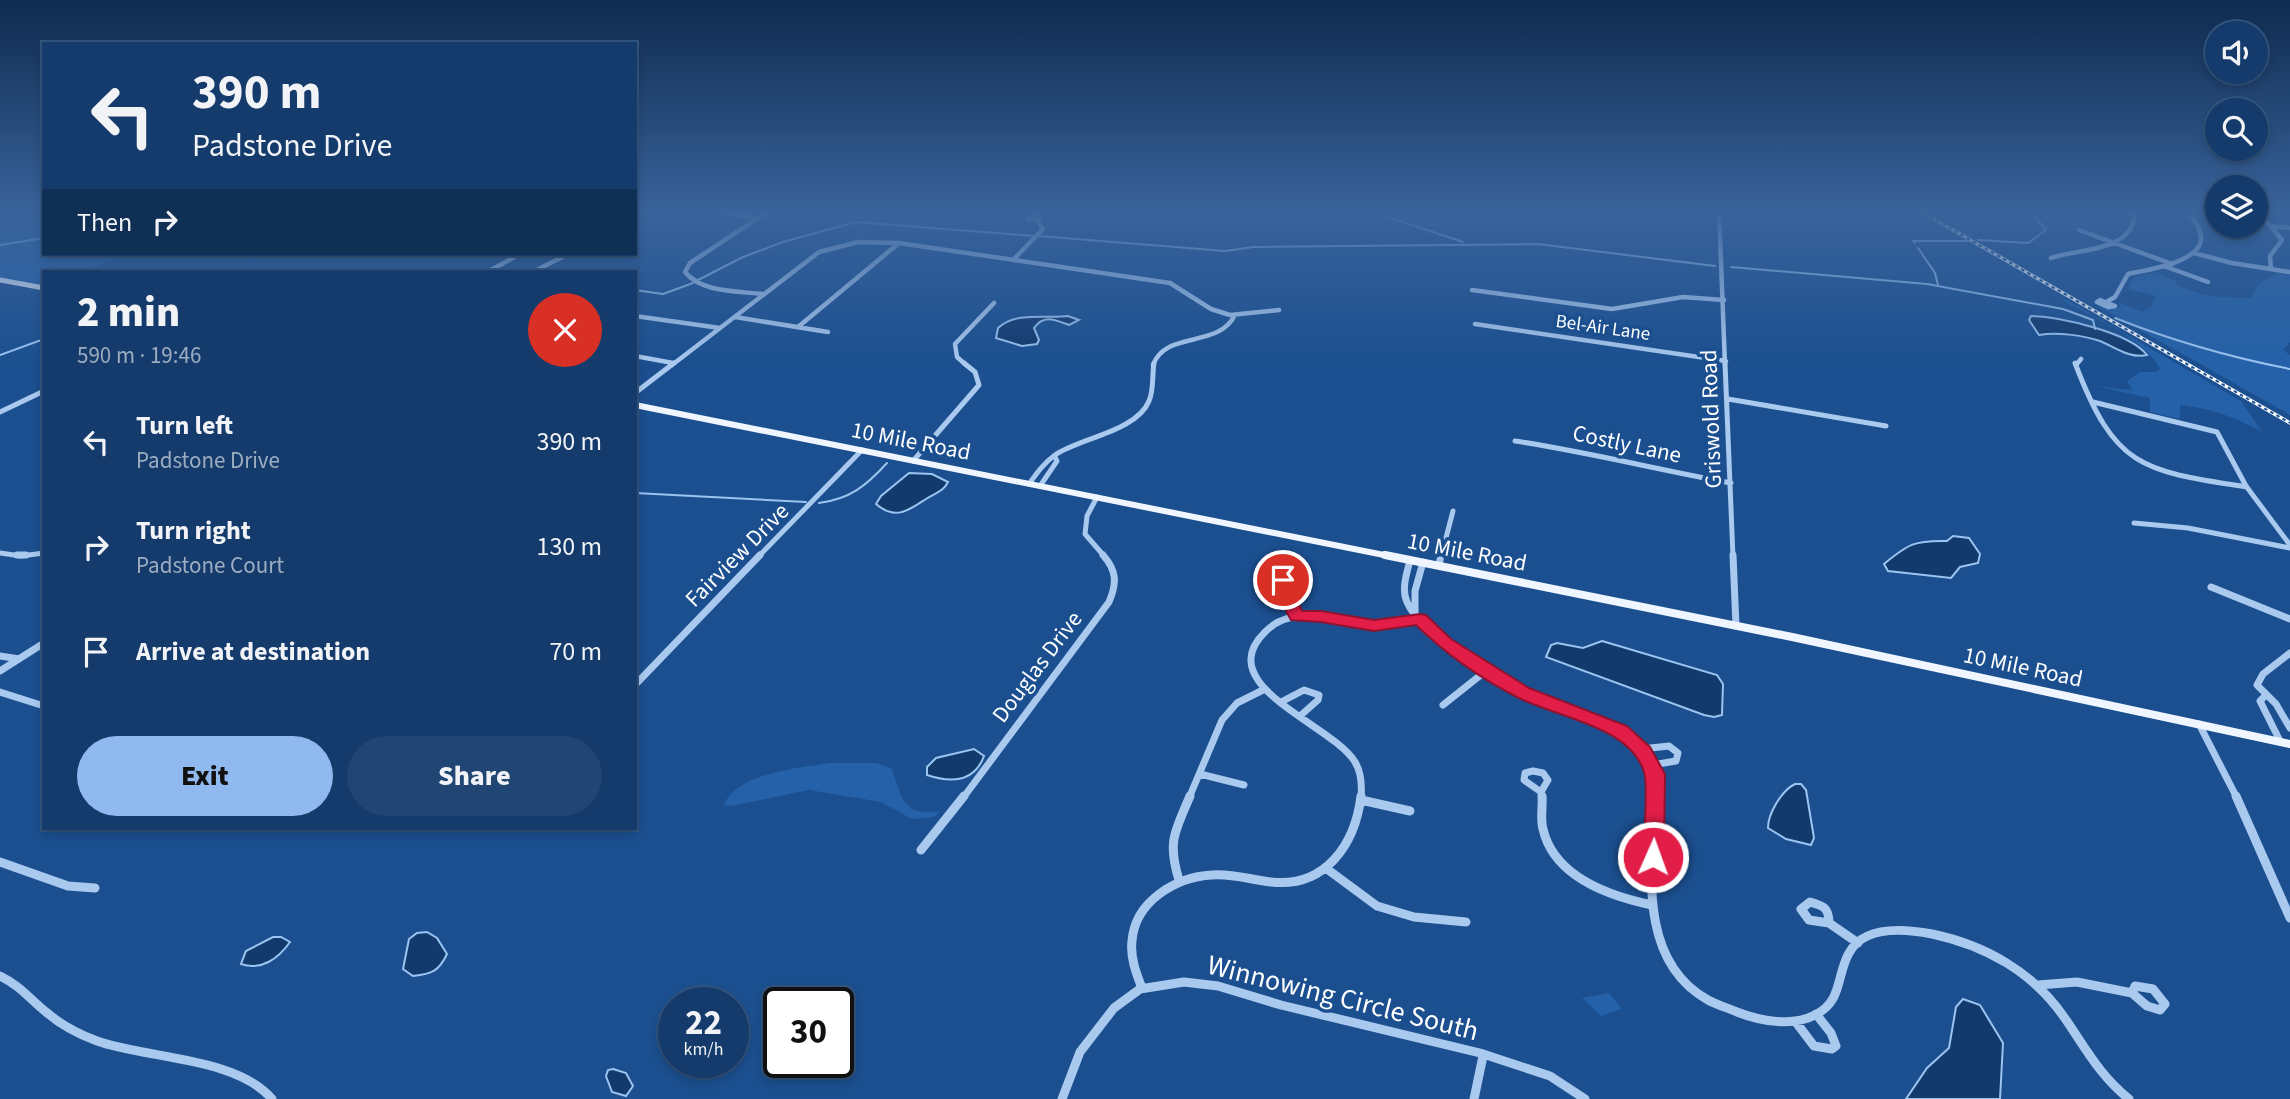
<!DOCTYPE html>
<meta charset="utf-8">
<style>
:root{--surface:#143b6b;--page:#214673;--text:#f1f3f6;--muted:#9dadc1;--line:#33557e;--accent:#90b9f0}
body{margin:0;font-family:"Source Sans 3",sans-serif;background:var(--page);color:var(--text);height:100vh;display:flex;flex-direction:column;font-size:26px;white-space:nowrap}
*{box-sizing:border-box;margin:0}
p{font-size:23px;color:var(--muted)}
.icon{flex:none;width:38px;height:38px;fill:none;stroke:currentColor;stroke-width:2;stroke-linecap:round;stroke-linejoin:round}
.map{position:relative;flex:1;overflow:hidden}
.drawer{position:absolute;left:42px;top:270px;width:595px;height:560px;display:flex;flex-direction:column;background:var(--surface);border-radius:0px;box-shadow:0 4px 10px #0003,0 0 0 2px var(--line)}
.drawer>*{flex:none}
.guide{position:absolute;left:42px;top:42px;width:595px;height:214px;border-radius:0px;box-shadow:0 4px 10px #0003,0 0 0 2px var(--line);background:#143b6b;color:var(--text);overflow:hidden}
.controls{position:absolute;left:2205px;top:21px;display:grid;gap:14px}
.controls a{display:grid;place-items:center;width:63px;height:63px;border-radius:50%;background:var(--surface);box-shadow:0 4px 10px #0003,0 0 0 2px var(--line);font-size:35px}
.speed{position:absolute;left:658px;top:987px;display:flex;gap:14px;font-size:35px;font-weight:700;text-align:center}
.speed>*{display:grid;place-content:center;width:91px;height:91px;border-radius:50%;background:var(--surface);box-shadow:0 4px 10px #0003,0 0 0 2px var(--line);line-height:1}
.speed small{font-size:18px;font-weight:400}
.speed .limit{border:4px solid #111;border-radius:10px;background:#fff;color:#111}
.pin{position:absolute;display:grid;place-items:center;width:60px;height:60px;color:#fff;margin:-30px;border:4px solid #fff;border-radius:50%;box-shadow:0 2px 7px #0007}
.me{position:absolute;width:77px;margin:-38px;rotate:2deg;stroke-linejoin:round;filter:drop-shadow(0 0 5px #0008)}
.turn{display:flex;align-items:center;gap:24px;height:147px;padding:0 35px;font-size:32px}
.turn .icon{width:91px;height:91px;stroke-width:2.5}
.turn b{display:block;font-size:49px;line-height:60px}
.then{display:flex;align-items:center;height:66px;padding:0 35px;background:#0003;gap:14px;font-size:26px}
.round{display:grid;place-items:center;flex:none;width:74px;height:74px;border-radius:37px;background:var(--page)}
.summary{display:flex;align-items:center;justify-content:space-between;height:119px;padding:0 35px}
h1{font-size:42px;font-weight:800;line-height:52px}
.button{display:flex;gap:14px;margin-top:auto;padding:14px 35px}
.button a{flex:1;height:80px;border-radius:42px;background:var(--accent);color:#111;font-size:28px;font-weight:800;line-height:80px;text-align:center}
.button a+a{background:var(--page);color:var(--text)}
ul{padding:0;list-style:none}
li{display:flex;align-items:center;gap:21px;height:105px;padding:0 35px}
li div{flex:1}
li b{display:block;font-size:26px}
li em{font-style:normal}
.map>svg:first-child{display:block}
</style>
<div class="map">
<svg width="2290" height="1099" viewBox="0 0 2290 1099">
<rect width="100%" height="100%" fill="#1b4f8f"/>
<path fill="#2461a8" d="M0 210H44V254H128L87 271H44V287L0 278Z
M1112 210H1259C1246 232 1137 215 1112 210Z
M2155 272 2177 282 2175 283C2198 297 2224 298 2251 298 2256 283 2265 280 2279 272L2290 275V342L2283 350 2290 355V415L2096 305 2112 309 2121 307 2118 302 2142 312 2151 307 2156 296 2128 289 2133 278Z
M2065 299 2241 401 2262 432C2233 416 2212 409 2180 405V419L2150 412V398L2095 386 2132 390 2127 381 2140 372H2156L2160 369C2142 336 2093 318 2062 300Z
M830 763H877L892 769C897 783 901 807 918 811 925 814 933 810 940 812L934 817 912 819 881 802 809 790 732 806 724 805C737 772 800 768 830 763Z
M1609 993 1622 1009 1601 1016 1582 998Z"/>
<path fill="#123a6d" stroke="#9cc4f0" stroke-width="2" d="M1068 316 1079 320 1069 325C1055 320 1044 314 1034 328L1039 340 1037 344 1022 346 996 338 998 328C1017 311 1046 319 1068 316Z
M2031 316C2060 317 2129 332 2147 355 2130 359 2115 347 2100 341 2082 335 2057 332 2039 335L2029 320Z
M909 473 932 474 948 482C943 492 935 493 926 499 909 510 896 521 876 504L881 496Z
M1953 536 1969 538 1980 554 1978 563 1960 567 1951 578 1888 571 1884 564C1908 544 1915 540 1947 541Z
M1602 641 1717 675 1723 684 1722 715 1714 717 1704 715 1546 657 1551 645 1557 643 1583 648Z
M974 749 984 756C974 783 951 783 927 775V767L936 758Z
M1795 784H1801L1806 790 1814 838 1811 845 1786 839 1768 828C1768 814 1781 791 1795 784Z
M427 932 437 938 447 954C439 971 432 974 413 976L403 969 409 939 417 933Z
M273 937H281L290 942C278 959 261 971 241 964L246 951Z
M1963 999 1980 1005 2003 1043 2000 1099H1906L1927 1068 1949 1048 1956 1007Z
M613 1069 626 1073 633 1086 626 1096 612 1092 606 1076 608 1070Z"/>
<g fill="none" stroke-linecap="round" stroke-linejoin="round">
<path stroke="#9cc4f0" stroke-width="2" d="M1355 210 1370 211 1463 242
M2056 210 2066 211
M1039 236 1225 251 1253 247 1538 244 1715 266
M1978 240 2028 243 2046 230 2034 216
M1915 243 1913 241H1968
M0 245 44 238
M1918 248 1935 273 1938 285
M1731 267 1927 284 2063 309 2093 320 2095 329
M698 280 743 257 783 242 856 222 1034 236
M635 290 663 294 693 283
M2115 318C2173 341 2229 357 2290 369
M0 355 44 339
M635 493 806 502
M819 503C850 499 866 486 887 463"/>
<path stroke="#a9c9ee" stroke-width="4.5" d="M707 210 757 218
M1719 210 1725 365
M2257 210 2282 240 2270 256 2271 269
M635 213 643 210
M1034 216 1040 218 1028 219 1029 217Z
M2271 226 2290 228
M2079 230 2172 264
M2194 253 2232 263 2290 272
M2051 258C2079 248 2129 253 2135 216L2130 210
M1013 260 1043 229 1037 220
M2164 266 2208 282
M489 271 520 254
M535 271 568 254
M1472 290 1612 309 1683 297 1724 300
M763 294C738 291 702 293 685 272L690 263 770 210
M2100 300 2115 306 2108 307 2097 302Z
M2108 301 2115 297 2128 274C2146 270 2198 263 2201 240 2202 229 2193 219 2188 210
M635 316 720 328
M735 317 828 332
M1475 324 1726 361
M798 327 899 243
M635 356 673 363
M672 365 819 252 858 242 899 243 1170 283 1211 309 1230 315 1279 310
M966 365 957 357 955 344 994 303
M1153 365C1166 330 1218 349 1235 315
M2076 365 2081 359"/>
<path stroke="#a9c9ee" stroke-width="5" d="M1725 363 1733 557
M2075 363C2115 468 2141 471 2247 487
M635 393 674 363
M1728 399 1886 426
M2093 402 2217 432 2246 486 2290 545
M0 412 44 391
M1515 441C1588 452 1659 470 1731 483
M913 461 979 385 975 372 964 363
M1029 484C1037 473 1044 463 1055 455 1080 438 1137 431 1149 401 1154 390 1152 375 1154 363
M1040 486 1057 461 1055 457
M1097 497 1087 516 1085 534 1105 557
M2134 523 2188 528 2290 548
M0 553 21 556 44 553
M758 557 862 450
M1441 557 1453 511"/>
<path stroke="#a9c9ee" stroke-width="7" d="M17 555H26
M1733 555 1736 626
M1410 560C1407 573 1401 589 1407 602 1422 637 1505 686 1539 701 1589 721 1659 728 1655 798
M1439 565 1441 555
M1293 579 1298 583 1297 588 1282 586 1283 580Z
M2211 587 2290 619
M1290 589 1288 600 1297 616
M1415 613V591L1423 562
M2290 653 2263 674 2257 685 2276 704 2290 728
M0 656 19 659
M0 671 44 643
M635 685 760 555
M0 692 44 706
M2265 696 2260 701 2280 741
M1281 702 1304 690 1319 695 1318 700 1300 716
M1443 705 1487 670
M2199 724 2237 798
M1641 749 1669 746 1678 753 1676 761 1652 765
M1533 771 1543 773 1548 780 1541 792 1524 780 1525 773Z
M1200 774 1244 785
M1541 792 1542 798
M963 798 1109 602C1117 583 1117 571 1103 555
M1189 798 1222 720 1237 703 1263 690
M1361 798C1362 786 1362 773 1355 762 1332 724 1210 686 1265 632 1294 602 1337 622 1372 625 1388 626 1404 623 1420 619"/>
<path stroke="#a9c9ee" stroke-width="9" d="M1542 796C1543 807 1540 818 1543 829 1554 877 1609 896 1652 905
M1655 796C1652 865 1636 960 1708 1000 1717 1005 1728 1008 1737 1012 1760 1021 1792 1027 1815 1015 1843 1001 1836 976 1849 953 1864 925 1906 929 1932 934 1985 945 2033 972 2064 1017 2085 1047 2099 1075 2129 1099
M2236 796 2290 918
M1361 800 1410 811
M921 850 964 796
M0 862 68 886 95 888
M1327 869 1377 906 1414 917 1466 922
M1179 880C1167 841 1175 832 1190 796
M1810 902C1824 906 1829 908 1829 923L1809 920 1801 909Z
M1829 923 1858 943
M0 976C19 985 30 999 46 1012 61 1025 78 1034 97 1041 148 1059 236 1057 272 1099
M2038 985 2077 982 2132 993
M2135 986 2153 989 2165 1004 2160 1010 2147 1006 2132 993Z
M1142 988C1136 973 1130 957 1132 941 1135 901 1176 877 1212 875 1232 873 1251 880 1271 882 1325 888 1355 845 1361 796
M1795 1021 1814 1046 1832 1049 1836 1046 1831 1033 1816 1014
M1062 1099 1080 1052 1114 1008 1140 989 1184 982 1218 986 1281 1005 1480 1053 1550 1076 1585 1099
M1474 1099 1483 1056"/>
<path stroke="#f0f6ff" stroke-width="5" d="M0 280 44 288"/>
<path stroke="#f0f6ff" stroke-width="6" d="M635 405 1394 557"/>
<path stroke="#f0f6ff" stroke-width="8" d="M1385 555 1792 637 2290 744"/>
<defs>
<path id="rail" d="M1918 210 2290 423"/>
</defs>
<use href="#rail" stroke="#fff" stroke-width="3.5"/>
<use href="#rail" stroke="#1b4f8f" stroke-width="2" stroke-dasharray="3.5" stroke-linecap="butt"/>
</g>
<linearGradient id="sky" x2="0" y2="1"><stop stop-color="#0f2b4f"/><stop offset="0.58" stop-color="#39639b"/><stop offset="1" stop-color="#39639b" stop-opacity="0"/></linearGradient>
<rect width="2290" height="364" fill="url(#sky)"/>
<path fill="#e11d48" stroke="#92132f" stroke-width="2" d="M1283 575 1289 576 1291 583 1298 589 1297 600 1302 611H1321L1374 620 1420 614 1426 615 1451 639 1529 688 1627 726 1650 747 1665 774 1664 857 1661 863 1653 866 1646 863 1643 857C1643 838 1649 788 1644 772 1630 725 1553 717 1515 696 1480 678 1445 653 1416 625L1374 631 1321 622 1291 620 1280 600 1281 591 1274 586 1277 576Z"/>
<g text-anchor="middle" dominant-baseline="central" stroke-width="7" stroke-linejoin="round" paint-order="stroke">
<g font-size="19" fill="#fff" stroke="#1b4f8f">
<text transform="translate(1603 328) rotate(8)">Bel-Air Lane</text>
</g>
<g font-size="23" fill="#fff" stroke="#1b4f8f">
<text transform="translate(1711 419) rotate(-92)">Griswold Road</text>
<text transform="translate(911 441) rotate(11)">10 Mile Road</text>
<text transform="translate(1627 444) rotate(12)">Costly Lane</text>
<text transform="translate(1467 552) rotate(11)">10 Mile Road</text>
<text transform="translate(737 555) rotate(-45)">Fairview Drive</text>
<text transform="translate(1037 667) rotate(-53)">Douglas Drive</text>
<text transform="translate(2023 667) rotate(12)">10 Mile Road</text>
</g>
<g font-size="28" fill="#fff" stroke="#1b4f8f">
<text transform="translate(1343 998) rotate(14)">Winnowing Circle South</text>
</g>
</g>
</svg>
<div class="controls">
<a><svg class="icon" aria-label="sound" viewBox="0 0 24 24"><path d="M4 9h4l5-4v14l-5-4H4zM17 9q2 3 0 6"/></svg></a>
<a><svg class="icon" aria-label="search" viewBox="0 0 24 24"><circle cx="10" cy="10" r="6"/><path d="M15 15l6 6"/></svg></a>
<a><svg class="icon" aria-label="layers" viewBox="0 0 24 24"><path d="M12 4l9 5-9 5-9-5zM3 14l9 5 9-5"/></svg></a>
</div>
<div class="speed"><div>22<small>km/h</small></div><div class="limit">30</div></div>
<div class="pin" style="left:1283px;top:580px;background:#d93025"><svg class="icon" aria-label="arrive" viewBox="0 0 24 24"><path d="M6 21V4h12l-3 4 3 4H6"/></svg></div>
<svg class="me" style="left:1653px;top:857px" viewBox="-20 -20 40 40"><circle r="17" fill="#e11d48" stroke="#fff" stroke-width="3"/><path d="M0-11L8 9 0 5-8 9z" fill="#fff"/></svg>
<div class="guide">
<div class="turn"><svg class="icon" aria-label="left" viewBox="0 0 24 24"><path d="M17 20v-9H6M10 6l-5 5 5 5"/></svg><div><b>390 m</b>Padstone Drive</div></div>
<div class="then">Then<svg class="icon" aria-label="right" viewBox="0 0 24 24"><path d="M7 20v-9h11M14 6l5 5-5 5"/></svg></div>
</div>
<section class="drawer">
<div class="summary"><div><h1>2 min</h1><p>590 m · 19:46</p></div><a class="round" style="background:#d93025;color:#fff"><svg class="icon" aria-label="close" viewBox="0 0 24 24"><path d="M6 6l12 12M18 6L6 18"/></svg></a></div>
<ul>
<li><svg class="icon" aria-label="left" viewBox="0 0 24 24"><path d="M17 20v-9H6M10 6l-5 5 5 5"/></svg><div><b>Turn left</b><p>Padstone Drive</p></div><em>390 m</em></li>
<li><svg class="icon" aria-label="right" viewBox="0 0 24 24"><path d="M7 20v-9h11M14 6l5 5-5 5"/></svg><div><b>Turn right</b><p>Padstone Court</p></div><em>130 m</em></li>
<li><svg class="icon" aria-label="arrive" viewBox="0 0 24 24"><path d="M6 21V4h12l-3 4 3 4H6"/></svg><div><b>Arrive at destination</b></div><em>70 m</em></li>
</ul>
<div class="button"><a>Exit</a><a>Share</a></div>
</section>
</div>
